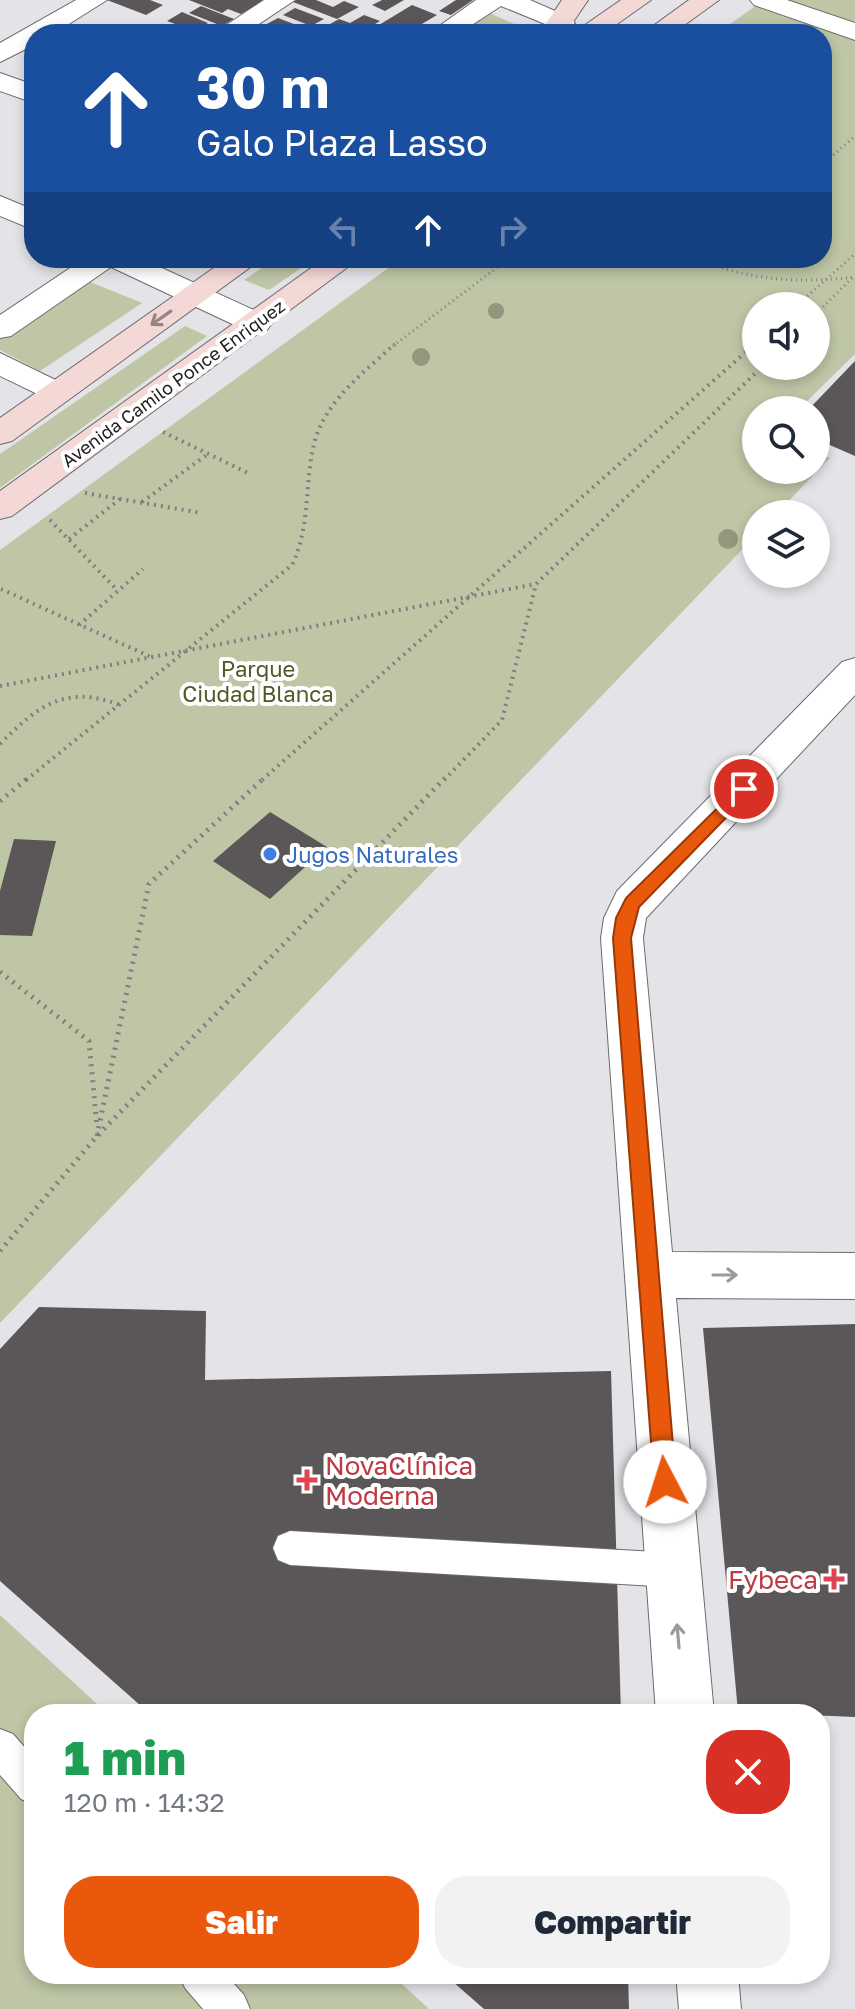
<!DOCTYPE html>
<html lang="es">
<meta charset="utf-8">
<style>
:root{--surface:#fff;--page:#f2f2f3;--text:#1f2937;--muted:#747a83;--accent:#ea580c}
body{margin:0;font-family:"Golos Text",sans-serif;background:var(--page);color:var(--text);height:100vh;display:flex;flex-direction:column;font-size:30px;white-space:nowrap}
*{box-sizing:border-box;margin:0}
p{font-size:26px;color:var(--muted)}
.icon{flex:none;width:44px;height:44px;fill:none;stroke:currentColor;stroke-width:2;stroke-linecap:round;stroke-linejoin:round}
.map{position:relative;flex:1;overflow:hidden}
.panel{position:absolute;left:24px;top:1704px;width:806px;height:280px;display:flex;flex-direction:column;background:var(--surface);border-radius:32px;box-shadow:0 4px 12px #0003}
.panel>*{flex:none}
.guide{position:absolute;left:24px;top:24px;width:808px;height:244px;border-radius:32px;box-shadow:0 4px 12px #0003;background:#1a4fa0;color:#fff;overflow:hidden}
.controls{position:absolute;left:742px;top:292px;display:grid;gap:16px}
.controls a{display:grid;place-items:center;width:88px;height:88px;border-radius:50%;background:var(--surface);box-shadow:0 4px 12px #0003;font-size:40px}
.pin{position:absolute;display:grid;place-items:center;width:68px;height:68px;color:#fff;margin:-34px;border:4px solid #fff;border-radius:50%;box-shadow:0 2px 8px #0007}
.me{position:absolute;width:88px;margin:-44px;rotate:355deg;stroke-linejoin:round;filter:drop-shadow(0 0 6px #0008)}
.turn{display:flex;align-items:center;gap:28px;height:168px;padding:0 40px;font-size:36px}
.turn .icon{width:104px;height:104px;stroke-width:2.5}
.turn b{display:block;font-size:56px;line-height:68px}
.lanes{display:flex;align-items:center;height:76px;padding:0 40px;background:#0003;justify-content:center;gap:40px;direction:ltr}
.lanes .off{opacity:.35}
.round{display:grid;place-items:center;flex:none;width:84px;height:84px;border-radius:32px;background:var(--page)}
.head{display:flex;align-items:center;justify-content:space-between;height:136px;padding:0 40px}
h1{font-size:48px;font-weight:800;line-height:60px;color:#1e9e55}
.primary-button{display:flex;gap:16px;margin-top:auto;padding:16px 40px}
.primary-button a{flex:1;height:92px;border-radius:32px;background:var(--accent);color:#fff;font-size:32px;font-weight:800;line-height:92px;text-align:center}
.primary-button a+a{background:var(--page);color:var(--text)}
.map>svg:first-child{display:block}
</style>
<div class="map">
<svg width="855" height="2009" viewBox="0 0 855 2009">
<rect width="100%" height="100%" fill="#e4e3e7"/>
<path fill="#bec6a6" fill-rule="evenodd" d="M764 0H855V354L798 410H756V470H816V452L830 458 776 514H756V535L0 1323V550L402 258H822V34H716ZM756 306H816V366H756Z
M485 11 536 34H452Z
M276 258H316L269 290 244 280Z
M68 273 142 303 40 371 0 350V318Z
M185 326 207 336 0 488V454Z
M0 1615 108 1714H34V1974H391L429 2009H0Z"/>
<path fill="#5b5758" d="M107 0H150L163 5 146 15Z
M189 0H266L241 14 228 9 222 13Z
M296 0H316L333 7 344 1 359 7 337 19 293 2Z
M382 0H404L385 11 372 5Z
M456 0H473L451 15 439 11Z
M412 5 437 15 405 34H364Z
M201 6 234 19 222 26 189 13Z
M295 8 324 19 311 26 283 15Z
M182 12 208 23 194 31 167 21Z
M364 15 380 21 359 34H337L323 28 339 19 350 23Z
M278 18 299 26 283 34 263 26Z
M855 361V456L816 439V410H808Z
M270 812 327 847 270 899 213 861Z
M14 839 56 841 32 936 0 935V891Z
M39 1307 206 1311 205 1380 611 1371 621 1714H150L0 1581V1349Z
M855 1324V1717L738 1712 703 1328Z
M444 1974H628L629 2009H484Z"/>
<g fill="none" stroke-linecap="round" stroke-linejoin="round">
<defs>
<path id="service" d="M290 1531 673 1553 685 1558 690 1570 685 1582 673 1587 290 1565 278 1560 273 1548 278 1536Z
M0 1729 13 1734 34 1758V1805L21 1799 0 1775Z
M179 1974H225L244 1995 250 2009H203L185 1988Z"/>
<path id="minor" d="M76 0H107L53 34H34V45L0 62V43Z
M264 0H295L244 34H213Z
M476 0H530L571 18 575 23 562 31 501 6 458 34H428Z
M0 73 34 85V103L0 91Z
M0 196 34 210V230L0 216Z
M85 258H140L267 316 272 323 267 330H245L111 267 11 336 0 338V315Z
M0 353 68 386 72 393 68 400 56 403 0 376Z
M855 658V695L646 918 643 938 672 1252 855 1253V1299L676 1298 714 1714H656L601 938 604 918 617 891 842 662Z
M676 1974H738L741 2009H679Z"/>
<path id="tertiary" d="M750 0H787L855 23V40L754 5Z"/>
<path id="secondary" d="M562 0H588L565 34H539Z
M621 0H651L603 34H572Z
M689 0H719L672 34H642Z
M228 258H263L12 441 0 444V418Z
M325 258H360L12 516 0 519V491Z"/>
</defs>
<use href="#service" stroke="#6c6b6f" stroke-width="2"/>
<use href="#minor" stroke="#6c6b6f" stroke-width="2"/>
<use href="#tertiary" stroke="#6c6b6f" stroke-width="2"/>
<use href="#secondary" stroke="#6c6b6f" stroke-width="2"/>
<path stroke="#7e7e80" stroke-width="3" stroke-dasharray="1 4" stroke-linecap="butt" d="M822 165 855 136
M694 258C746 280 800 284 855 277
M796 306 855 254
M816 314 852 278
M393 346 510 258
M752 346 756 343"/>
<path stroke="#7e7e80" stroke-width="4" stroke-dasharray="2 5" stroke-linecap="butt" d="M163 432 250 474
M85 493 202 513
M142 502 208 454
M50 520 118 591
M69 539 120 499
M1 589 151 657
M79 625 143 569
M0 686 536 584 763 366
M0 744C38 706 65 684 120 705
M26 780 292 565C311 525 304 486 314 444 324 402 365 371 395 344
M262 780 755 344
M444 780 502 720 536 584"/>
<path stroke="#7e7e80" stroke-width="5" stroke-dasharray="2 6" stroke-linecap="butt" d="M0 801 28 778
M0 972 89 1041 97 1127
M97 1136 149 884 264 778
M0 1251 97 1136 445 778"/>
<use href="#service" fill="#fff" fill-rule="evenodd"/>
<use href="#minor" fill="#fff" fill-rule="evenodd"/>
<use href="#tertiary" fill="#fff" fill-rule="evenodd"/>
<use href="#secondary" fill="#f3d8d6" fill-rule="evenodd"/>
</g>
<g fill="#93977d">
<circle cx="496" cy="311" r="8"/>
<circle cx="421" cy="357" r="9"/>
<circle cx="728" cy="539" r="10"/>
</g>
<defs><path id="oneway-shaft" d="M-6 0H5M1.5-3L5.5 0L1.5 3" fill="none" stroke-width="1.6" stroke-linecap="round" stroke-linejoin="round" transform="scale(2)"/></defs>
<use stroke="#948584" href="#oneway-shaft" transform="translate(161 318) rotate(145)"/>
<g stroke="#9a9a9b">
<use href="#oneway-shaft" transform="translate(725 1275)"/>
<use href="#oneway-shaft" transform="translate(678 1636) rotate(-95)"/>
</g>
<path fill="#ea580c" stroke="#983908" stroke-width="2" d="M744 782 750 784V793L639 907 631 938 676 1482 673 1489 665 1493 657 1489 654 1482 613 938 616 918 626 898Z"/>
<circle fill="#3f7fe0" stroke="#fff" stroke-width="3" cx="270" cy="854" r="8"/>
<g fill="#e0444e" stroke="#fff" stroke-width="3">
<path d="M303 1468h8v8h8v8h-8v8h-8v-8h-8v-8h8z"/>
<path d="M830 1567h8v8h8v8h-8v8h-8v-8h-8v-8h8z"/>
</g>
<g text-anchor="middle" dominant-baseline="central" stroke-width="8" stroke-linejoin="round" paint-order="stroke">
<g font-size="18" fill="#1f1f20" stroke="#fff">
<text transform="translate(173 383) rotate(-36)">Avenida Camilo Ponce Enriquez</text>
</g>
<g font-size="22" fill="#505926" stroke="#fff">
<text x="258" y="668">Parque<tspan x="258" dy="25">Ciudad Blanca</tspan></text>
</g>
<g font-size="22" fill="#366cbe" stroke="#fff" text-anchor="start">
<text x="286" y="854">Jugos Naturales</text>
</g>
<g font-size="26" fill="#be3a42" stroke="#fff" text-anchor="start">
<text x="325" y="1465">NovaClínica<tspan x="325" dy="30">Moderna</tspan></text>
<text x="818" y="1579" text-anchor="end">Fybeca</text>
</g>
</g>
</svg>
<div class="controls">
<a><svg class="icon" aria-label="sound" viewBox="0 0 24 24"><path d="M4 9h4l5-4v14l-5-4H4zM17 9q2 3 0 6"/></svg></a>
<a><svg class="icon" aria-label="search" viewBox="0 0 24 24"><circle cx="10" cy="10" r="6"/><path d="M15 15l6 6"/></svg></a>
<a><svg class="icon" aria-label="layers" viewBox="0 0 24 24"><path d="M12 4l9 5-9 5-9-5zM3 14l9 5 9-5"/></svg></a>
</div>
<div class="pin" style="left:744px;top:789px;background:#d93025"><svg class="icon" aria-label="arrive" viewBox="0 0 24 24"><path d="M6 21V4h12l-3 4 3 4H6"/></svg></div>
<svg class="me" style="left:665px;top:1482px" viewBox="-20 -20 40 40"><circle r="19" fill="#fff"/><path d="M0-13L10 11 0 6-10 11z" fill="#ea580c"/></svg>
<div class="guide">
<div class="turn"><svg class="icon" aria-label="ahead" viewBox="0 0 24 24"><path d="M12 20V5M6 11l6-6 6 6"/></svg><div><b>30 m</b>Galo Plaza Lasso</div></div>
<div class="lanes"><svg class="icon off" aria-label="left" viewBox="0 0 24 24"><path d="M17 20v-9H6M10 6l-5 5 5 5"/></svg><svg class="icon" aria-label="ahead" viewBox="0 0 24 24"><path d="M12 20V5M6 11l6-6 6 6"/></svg><svg class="icon off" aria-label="right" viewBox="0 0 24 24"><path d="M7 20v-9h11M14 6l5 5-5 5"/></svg></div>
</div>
<section class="panel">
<div class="head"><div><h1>1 min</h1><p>120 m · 14:32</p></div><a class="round" style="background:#d93025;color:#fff"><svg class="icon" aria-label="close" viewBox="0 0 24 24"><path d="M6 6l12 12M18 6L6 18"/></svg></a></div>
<div class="primary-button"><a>Salir</a><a>Compartir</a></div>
</section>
</div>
